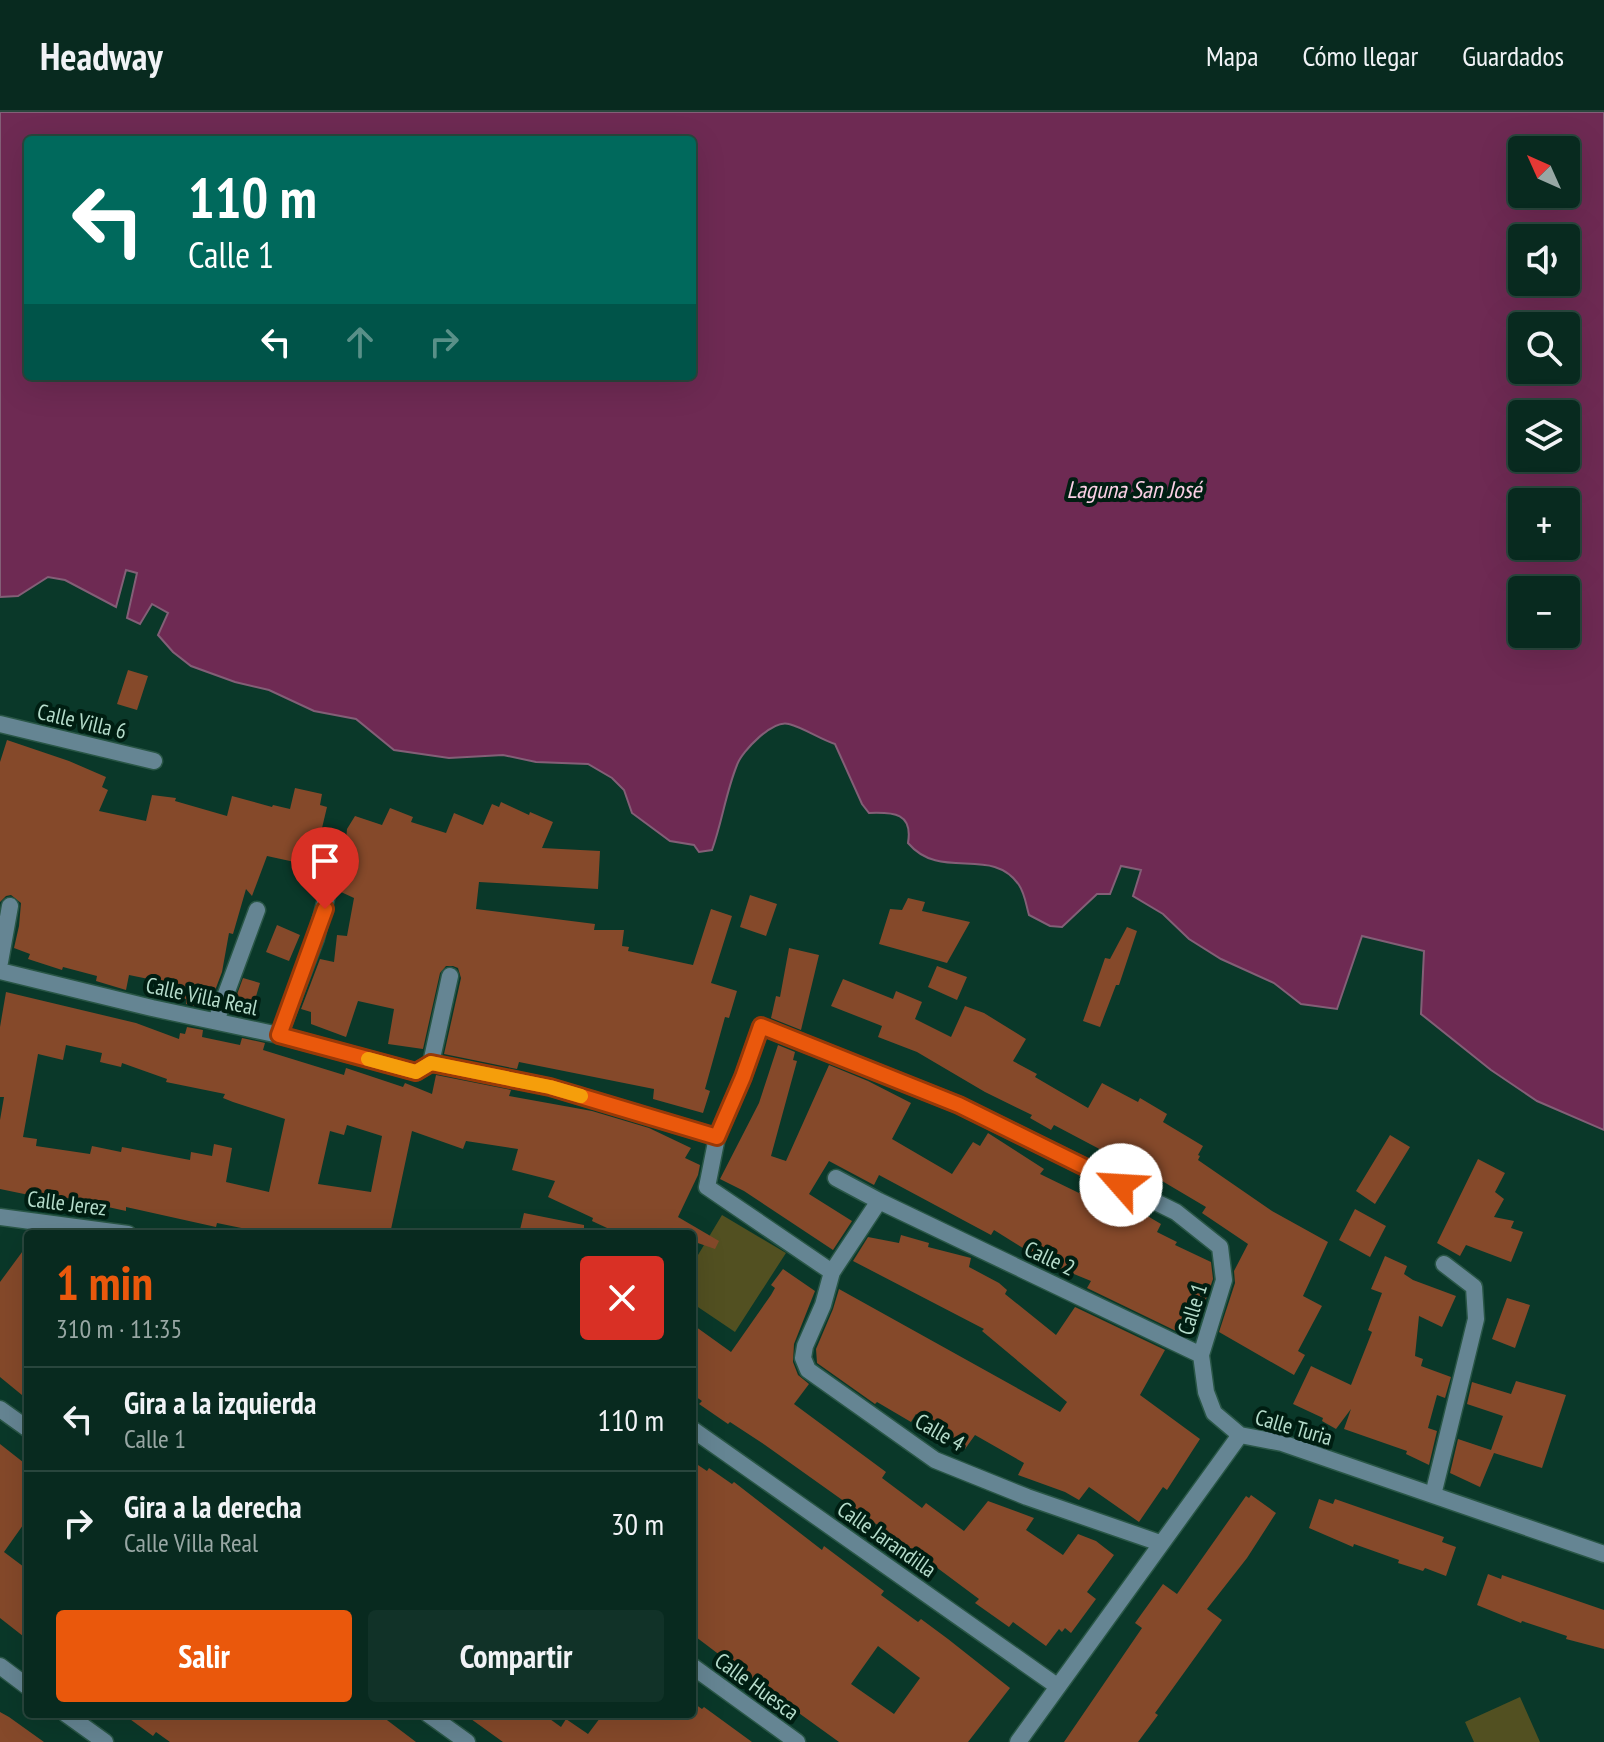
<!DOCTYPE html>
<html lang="es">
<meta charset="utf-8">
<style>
:root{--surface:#082a1f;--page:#113228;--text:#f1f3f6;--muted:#98a7a4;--line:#29463d;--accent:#ea580c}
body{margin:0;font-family:"PT Sans Narrow",sans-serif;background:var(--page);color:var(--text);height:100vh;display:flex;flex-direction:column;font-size:30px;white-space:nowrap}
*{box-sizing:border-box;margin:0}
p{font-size:26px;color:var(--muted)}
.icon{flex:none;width:44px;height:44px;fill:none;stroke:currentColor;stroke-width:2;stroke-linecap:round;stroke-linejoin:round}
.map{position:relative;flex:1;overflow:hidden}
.side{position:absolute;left:24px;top:1118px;width:672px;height:488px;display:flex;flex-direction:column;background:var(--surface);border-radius:8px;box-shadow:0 8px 32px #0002,0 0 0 2px var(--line)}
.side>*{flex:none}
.guide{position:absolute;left:24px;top:24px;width:672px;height:244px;border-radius:8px;box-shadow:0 8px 32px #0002,0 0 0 2px var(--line);background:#00695c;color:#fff;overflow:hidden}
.needle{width:52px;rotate:315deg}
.fabs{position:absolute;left:1508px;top:24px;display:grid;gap:16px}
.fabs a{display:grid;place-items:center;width:72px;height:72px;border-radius:8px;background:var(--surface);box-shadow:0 8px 32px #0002,0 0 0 2px var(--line);font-size:40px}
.pin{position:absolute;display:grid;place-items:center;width:68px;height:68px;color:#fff;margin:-82px -34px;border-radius:50% 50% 50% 0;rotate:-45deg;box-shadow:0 0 8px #0007}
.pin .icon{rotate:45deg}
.me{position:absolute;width:88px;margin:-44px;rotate:296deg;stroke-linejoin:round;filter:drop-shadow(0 0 6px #0008)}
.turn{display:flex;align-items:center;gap:28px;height:168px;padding:0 32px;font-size:36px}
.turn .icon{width:104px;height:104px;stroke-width:2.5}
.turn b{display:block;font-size:56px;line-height:68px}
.lanes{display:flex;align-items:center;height:76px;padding:0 32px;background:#0003;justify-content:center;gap:40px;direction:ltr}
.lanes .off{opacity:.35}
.round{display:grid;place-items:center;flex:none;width:84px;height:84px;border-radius:8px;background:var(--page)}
.head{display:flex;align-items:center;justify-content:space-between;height:136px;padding:0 32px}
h1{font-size:48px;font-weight:700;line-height:60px;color:var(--accent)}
.cta{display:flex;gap:16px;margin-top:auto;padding:16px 32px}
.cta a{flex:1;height:92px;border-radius:8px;background:var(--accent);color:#fff;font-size:32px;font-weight:700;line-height:92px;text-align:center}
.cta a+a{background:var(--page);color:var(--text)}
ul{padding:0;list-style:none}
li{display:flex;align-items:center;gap:24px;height:104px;padding:0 32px;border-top:2px solid var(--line)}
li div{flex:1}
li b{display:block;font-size:30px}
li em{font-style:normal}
header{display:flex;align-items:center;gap:48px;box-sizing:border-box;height:112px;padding:0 40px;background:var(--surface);border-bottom:2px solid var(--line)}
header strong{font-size:38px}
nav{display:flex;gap:44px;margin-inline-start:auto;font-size:28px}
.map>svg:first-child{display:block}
</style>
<header>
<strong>Headway</strong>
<nav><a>Mapa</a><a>Cómo llegar</a><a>Guardados</a></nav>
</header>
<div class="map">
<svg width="1604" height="1630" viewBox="0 0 1604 1630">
<rect width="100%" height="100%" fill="#0a3829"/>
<path fill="#525021" d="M722 1103 786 1141 735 1220 692 1191V1153Z
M1520 1585 1540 1630H1474L1465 1610Z"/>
<path fill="#6e2a53" stroke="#835f77" stroke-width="2" fill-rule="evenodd" d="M0 0H1604V1018L1537 989 1491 958 1421 902 1424 839 1362 824 1337 897 1301 892 1274 871 1221 847 1189 827 1163 802 1133 784 1141 758 1121 754 1110 782H1097L1062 815 1050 814 1029 803C1026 793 1025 782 1019 773 992 733 941 770 908 731 913 701 894 700 869 701L862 692 835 632C820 627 804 616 789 612 773 607 742 639 737 653 726 680 722 710 712 738L699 740 694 733 670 729 632 701 624 678 612 666 588 652 536 650 503 643 449 646 394 638 356 607 314 599 269 578 235 570 191 554 173 540 158 523 168 501 152 492 140 512 127 506 137 461 126 458 116 495 65 468 48 465 18 484 0 485ZM28 28H692V264H28ZM1522 38H1566V82H1522ZM1522 126H1566V170H1522ZM1522 214H1566V258H1522ZM1522 302H1566V346H1522ZM1522 390H1566V434H1522ZM1566 478V522H1522V478Z"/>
<path fill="#85492a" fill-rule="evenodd" d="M128 558 148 564 137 598 117 592Z
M7 628 69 649 106 665 102 675 108 678 99 699 146 709 152 683 176 686 175 689 227 704 232 684 272 695 273 693 290 697 295 676 322 682 320 693 327 695 313 754 267 744 252 784 246 777 233 822 229 821 222 860 208 897 186 892V887L169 884 173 872 129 863 126 878 96 869 97 864 63 855 62 858 28 847 30 842 14 836 19 814 21 791 11 783 6 784 0 790V650Z
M501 690 529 703 530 700 553 710 542 736 600 739 598 777 479 770 476 797 595 812 594 818H624L622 834 629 835 628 839 693 853 711 797 732 804 711 871 737 879 729 906 725 905 705 977 710 979 703 1001 653 987 654 977 519 950 517 957 444 942 461 866 458 856 453 854H446L440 861 423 937 388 932 394 897 358 889 346 925 311 912V900L301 897 320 847 334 850 337 823 347 824 354 786 341 780 347 717 355 704 382 713 390 696 413 705 411 710 446 721 454 701 483 713 492 692 499 695Z
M750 783 777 792 766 824 740 815Z
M908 786 925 790 922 799 970 810 947 851 879 832 890 797 902 798Z
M277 813 300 823 289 849 266 840Z
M1127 815 1137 819 1119 873H1116L1100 915 1083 909 1105 846 1110 847Z
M789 836 819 843 801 918 771 906 776 884 780 885Z
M937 854 967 865 957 888 928 875Z
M243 866 260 871 251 901 232 896Z
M843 867 893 887 896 879 922 890 915 907 951 925 965 894 984 901 1026 927 1013 949 1037 962 1035 965 1088 996 1102 971 1138 990 1140 986 1167 1002 1163 1010 1203 1034 1198 1043 1200 1044 1198 1048 1272 1099 1328 1130 1303 1184 1322 1194 1298 1239 1305 1243 1294 1263 1219 1220 1235 1171 1234 1159 1248 1132 1202 1101 1206 1095 1130 1050 1123 1062 1101 1051 1107 1041 1054 1013 1051 1018 1030 1006 1032 1003 985 980 917 940 878 925 882 914 831 894Z
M6 880 136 911 179 927 180 921 185 922 187 915 203 918 202 925 240 933 242 926 265 931 263 938 344 963 346 956 403 975 405 971 432 982 436 963 511 978 509 984 592 999 649 1016 691 1036 685 1046 700 1053 698 1063 678 1105 719 1129 715 1137 692 1129V1122H620L592 1109 593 1106 548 1085 555 1069 512 1058 518 1037 466 1029 463 1037 412 1019 390 1122H270L217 1111 216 1115 126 1095V1099L58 1084V1089L0 1077V1008L4 985H0V915ZM66 933 102 941 100 950 121 955 122 951 167 967 166 970 225 982 223 986 233 990 285 1007 269 1080 226 1070 232 1036 214 1032 212 1044 191 1040 190 1048 122 1035 121 1040 92 1034 90 1042 36 1034 37 1027 23 1025 38 942 63 948ZM347 1013 382 1024 371 1080 318 1072 330 1019 344 1023Z
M778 933 795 940 793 948 797 949 771 1044 786 1049 829 953 868 969 911 991 892 1027 952 1062 973 1030 980 1034 988 1021 1044 1057 1040 1062 1079 1081 1085 1070H1090L1161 1112 1157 1120 1177 1130 1175 1133 1211 1150 1213 1167 1196 1216 1182 1208 1176 1219 1087 1176 1091 1169 1047 1151 994 1118 991 1123 879 1063 874 1073 829 1049 809 1082 852 1109 833 1138 744 1079 720 1067 759 991Z
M1390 1023 1410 1035 1375 1092 1356 1079Z
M1478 1047 1505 1061 1495 1080 1504 1087 1494 1105 1514 1109 1511 1116 1523 1120 1511 1150 1466 1133 1460 1144 1437 1131Z
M1355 1097 1386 1114 1370 1145 1339 1128Z
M524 1101 584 1113V1122H519Z
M901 1123 929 1131 928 1135 971 1146 969 1155 999 1171 1007 1178 1005 1182 1056 1223 1075 1195 1165 1238 1140 1283 1200 1327 1167 1378 1163 1375 1139 1410 1089 1375 1079 1388 1065 1380 1018 1363 1024 1351 975 1323 965 1337 916 1302 911 1310 877 1290 875 1292 817 1251 816 1237 833 1197 839 1177 1060 1300 1067 1290 982 1219 984 1217 853 1149 868 1125 899 1131Z
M28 1132V1288L0 1265V1170Z
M1385 1144 1407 1154 1404 1162 1413 1168 1456 1184 1442 1215 1419 1204 1415 1244 1423 1247 1421 1254 1451 1265 1445 1286 1437 1283 1428 1316 1437 1319 1429 1353 1406 1342 1407 1339 1344 1317 1351 1297 1336 1317 1322 1309 1323 1306 1293 1292 1311 1254 1351 1273 1372 1220 1368 1218 1382 1181 1371 1177Z
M783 1157 815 1179 794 1232 793 1250 798 1263 809 1272 794 1292 886 1360 882 1366 922 1396 926 1391 964 1419 988 1389 1034 1406 1026 1418 1063 1443 1078 1422 1096 1429 1114 1443 1087 1480 1096 1487 1071 1521 1065 1516 1062 1520 1059 1517 1046 1534 1013 1510 1009 1515 975 1491 979 1487 928 1449 765 1333 730 1310 728 1312 699 1292 702 1289 692 1282V1212L731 1240 771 1183 775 1176 771 1173Z
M1507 1186 1530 1193 1515 1236 1492 1227Z
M1516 1269 1566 1283 1542 1356 1494 1341 1480 1375 1450 1361 1458 1327 1491 1338 1503 1304 1467 1292 1472 1270 1511 1282Z
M0 1332 28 1354V1406L4 1440 28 1458V1528L0 1506Z
M692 1349 707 1359 709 1356 732 1372 734 1370 822 1438 824 1434 884 1479 881 1483 918 1510 921 1507 948 1527 1010 1576 968 1630H839L796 1599 795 1600 692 1522ZM878 1534 920 1566 894 1602 851 1572Z
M1251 1383 1276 1401 1247 1446 1207 1497 1222 1508 1155 1601 1158 1603 1138 1630H1064L1142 1516 1135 1511 1163 1472 1177 1482 1246 1384 1249 1386Z
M1319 1387 1333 1392 1335 1387 1444 1425 1442 1430 1456 1435 1446 1464 1425 1456 1423 1459 1398 1451 1399 1448 1354 1432 1353 1435 1309 1416Z
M1488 1462 1501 1467 1502 1463 1604 1498V1537L1566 1527 1567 1524 1522 1509 1521 1511 1477 1493Z
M692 1590 702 1597 704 1595 752 1630H503L464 1602H543L561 1615 566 1607 588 1622 603 1602H692Z
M0 1600 9 1605 44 1630H0Z
M123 1602H379L416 1630H170L156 1620 153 1624Z"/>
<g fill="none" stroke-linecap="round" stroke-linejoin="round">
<defs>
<path id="minor" d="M0 612 154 649
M0 850 10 794
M0 859 152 896 279 923 416 960 431 951 550 975 717 1025
M216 909 257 798
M279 923 316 826 327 783
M431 951 450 864
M836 1066 879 1089 1201 1243
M879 1089 832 1160 823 1193 805 1234 803 1246 808 1258 935 1348 1027 1385 1160 1431
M0 1105 128 1122
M832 1160 707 1075 717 1025 743 965 761 914 959 993 1176 1100 1220 1135 1224 1168 1201 1243 1206 1280 1214 1301 1240 1323
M0 1297 28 1317
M692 1317 1057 1574
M1433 1383 1476 1207 1474 1175 1444 1152
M0 1554 28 1575
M692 1554 797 1630
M66 1602 105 1630
M428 1602 467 1630
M1018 1630 1240 1323 1282 1331 1604 1442"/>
</defs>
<use href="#minor" stroke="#295646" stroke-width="19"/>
<use href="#minor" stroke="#658593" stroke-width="16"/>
</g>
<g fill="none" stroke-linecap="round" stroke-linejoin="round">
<defs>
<path id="route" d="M325 797 279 923 416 960 431 951 550 975 717 1025 743 965 761 914 959 993 1121 1073"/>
</defs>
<use href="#route" stroke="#983908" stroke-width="20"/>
<use href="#route" stroke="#ea580c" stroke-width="14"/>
<path stroke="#f59e0b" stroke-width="14" d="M368 947 416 960 431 951 550 975 581 984"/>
</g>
<g text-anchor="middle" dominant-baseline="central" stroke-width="8" stroke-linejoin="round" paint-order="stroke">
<g font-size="22" fill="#b5dccb" stroke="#001e12">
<text transform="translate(82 609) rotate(13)">Calle Villa 6</text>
<text transform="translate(202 884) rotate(12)">Calle Villa Real</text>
<text transform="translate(67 1091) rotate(7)">Calle Jerez</text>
<text transform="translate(1050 1146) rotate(25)">Calle 2</text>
<text transform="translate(1192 1197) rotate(-73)">Calle 1</text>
<text transform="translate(1294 1315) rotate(16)">Calle Turia</text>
<text transform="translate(940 1320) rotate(30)">Calle 4</text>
<text transform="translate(887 1427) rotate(35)">Calle Jarandilla</text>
<text transform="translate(757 1574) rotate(36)">Calle Huesca</text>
</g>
<g font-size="24" font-style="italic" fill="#fbd0e6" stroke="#001e12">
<text x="1134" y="377">Laguna San José</text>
</g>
</g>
</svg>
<div class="fabs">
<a><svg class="needle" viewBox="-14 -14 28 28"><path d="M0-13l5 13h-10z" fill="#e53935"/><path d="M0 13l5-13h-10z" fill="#98a7a4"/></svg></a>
<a><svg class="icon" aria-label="sound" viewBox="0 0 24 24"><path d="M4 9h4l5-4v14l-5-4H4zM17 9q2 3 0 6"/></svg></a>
<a><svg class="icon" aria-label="search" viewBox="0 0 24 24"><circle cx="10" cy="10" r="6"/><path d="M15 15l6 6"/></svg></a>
<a><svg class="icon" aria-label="layers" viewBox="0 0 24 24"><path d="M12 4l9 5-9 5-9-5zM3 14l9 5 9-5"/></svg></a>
<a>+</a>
<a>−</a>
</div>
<div class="pin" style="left:325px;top:797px;background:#d93025"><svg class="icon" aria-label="arrive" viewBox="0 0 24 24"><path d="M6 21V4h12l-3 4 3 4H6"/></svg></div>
<svg class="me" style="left:1121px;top:1073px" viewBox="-20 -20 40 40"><circle r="19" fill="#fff"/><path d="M0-13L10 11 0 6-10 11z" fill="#ea580c"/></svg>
<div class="guide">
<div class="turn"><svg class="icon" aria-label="left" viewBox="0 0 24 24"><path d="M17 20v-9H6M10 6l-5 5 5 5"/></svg><div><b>110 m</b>Calle 1</div></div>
<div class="lanes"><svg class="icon" aria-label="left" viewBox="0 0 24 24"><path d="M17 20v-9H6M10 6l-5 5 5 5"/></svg><svg class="icon off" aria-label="ahead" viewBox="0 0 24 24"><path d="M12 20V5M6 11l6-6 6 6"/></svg><svg class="icon off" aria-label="right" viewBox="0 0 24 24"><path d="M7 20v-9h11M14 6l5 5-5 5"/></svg></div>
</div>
<section class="side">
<div class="head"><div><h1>1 min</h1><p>310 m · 11:35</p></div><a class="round" style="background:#d93025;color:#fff"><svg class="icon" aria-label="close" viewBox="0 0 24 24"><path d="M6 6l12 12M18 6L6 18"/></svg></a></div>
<ul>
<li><svg class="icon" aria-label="left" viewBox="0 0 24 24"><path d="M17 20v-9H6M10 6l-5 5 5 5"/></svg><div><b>Gira a la izquierda</b><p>Calle 1</p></div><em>110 m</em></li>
<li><svg class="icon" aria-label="right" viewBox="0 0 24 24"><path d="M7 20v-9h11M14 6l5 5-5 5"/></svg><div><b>Gira a la derecha</b><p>Calle Villa Real</p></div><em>30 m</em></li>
</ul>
<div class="cta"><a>Salir</a><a>Compartir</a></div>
</section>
</div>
